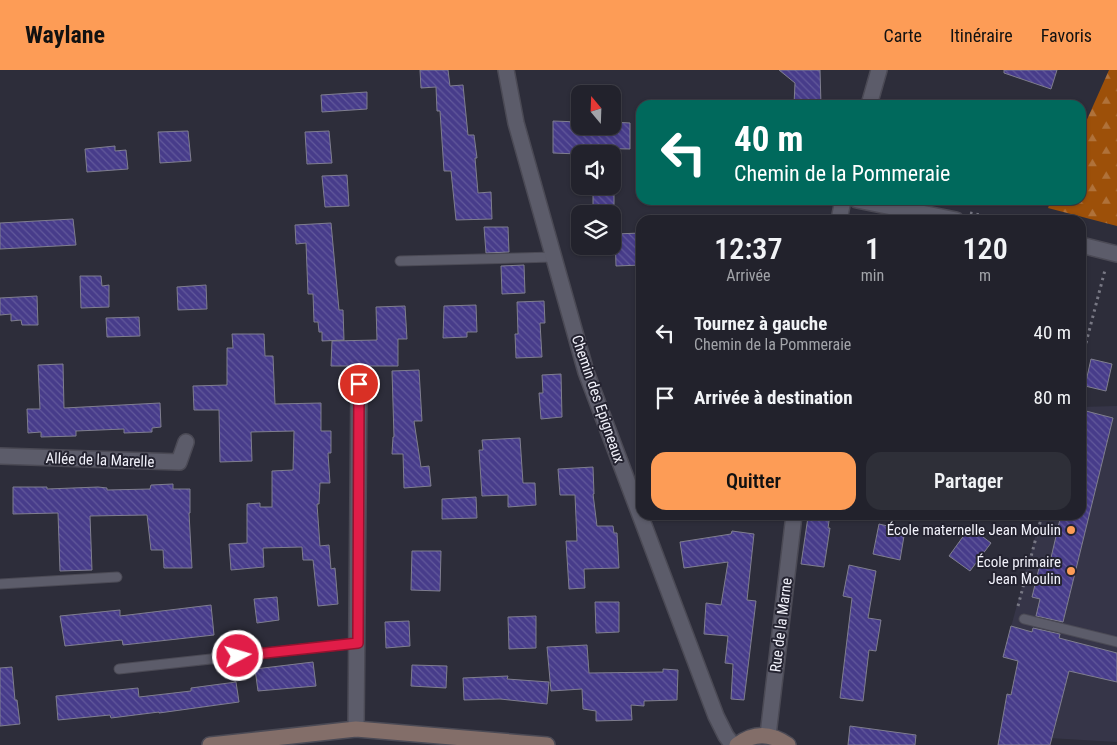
<!DOCTYPE html>
<html lang="fr">
<meta charset="utf-8">
<style>
:root{--surface:#22222c;--page:#2e2f38;--text:#f1f3f6;--muted:#a2a4a9;--line:#3f3f48;--accent:#fd9c56}
body{margin:0;font-family:"Roboto Condensed",sans-serif;background:var(--page);color:var(--text);height:100vh;display:flex;flex-direction:column;font-size:19px;white-space:nowrap}
*{box-sizing:border-box;margin:0}
p{font-size:16px;color:var(--muted)}
.icon{flex:none;width:28px;height:28px;fill:none;stroke:currentColor;stroke-width:2;stroke-linecap:round;stroke-linejoin:round}
.map{position:relative;flex:1;overflow:hidden}
.details{position:absolute;left:636px;top:145px;width:450px;height:305px;display:flex;flex-direction:column;background:var(--surface);border-radius:15px;box-shadow:0 1px 4px #0004,0 0 0 1px var(--line)}
.details>*{flex:none}
.top-card{position:absolute;left:636px;top:30px;width:450px;height:105px;border-radius:15px;box-shadow:0 1px 4px #0004,0 0 0 1px var(--line);background:#00695c;color:#fff;overflow:hidden}
.needle{width:32px;rotate:341deg}
.controls{position:absolute;left:571px;top:15px;display:grid;gap:10px}
.controls a{display:grid;place-items:center;width:50px;height:50px;border-radius:10px;background:var(--surface);box-shadow:0 1px 4px #0004,0 0 0 1px var(--line);font-size:25px}
.pin{position:absolute;display:grid;place-items:center;width:42px;height:42px;color:#fff;margin:-21px;border:2px solid #fff;border-radius:50%;box-shadow:0 1px 5px #0007}
.me{position:absolute;width:55px;margin:-28px;rotate:84deg;stroke-linejoin:round;filter:drop-shadow(0 0 4px #0008)}
.turn{display:flex;align-items:center;gap:18px;height:105px;padding:0 15px;font-size:22px}
.turn .icon{width:65px;height:65px;stroke-width:2.5}
.turn b{display:block;font-size:35px;line-height:42px}
.eta{display:flex;justify-content:space-evenly;align-items:center;height:85px;text-align:center}
.eta b{font-size:30px;font-weight:600;line-height:35px}
.action{display:flex;gap:10px;margin-top:auto;padding:10px 15px}
.action a{flex:1;height:58px;border-radius:15px;background:var(--accent);color:#111;font-size:20px;font-weight:600;line-height:58px;text-align:center}
.action a+a{background:var(--page);color:var(--text)}
ul{padding:0;list-style:none}
li{display:flex;align-items:center;gap:15px;height:65px;padding:0 15px}
li div{flex:1}
li b{display:block;font-size:19px}
li em{font-style:normal}
header{display:flex;align-items:center;gap:30px;box-sizing:border-box;height:70px;padding:0 25px;background:var(--accent);color:#111}
header strong{font-size:24px}
nav{display:flex;gap:28px;margin-inline-start:auto;font-size:18px}
.map>svg:first-child{display:block}
</style>
<header>
<strong>Waylane</strong>
<nav><a>Carte</a><a>Itinéraire</a><a>Favoris</a></nav>
</header>
<div class="map">
<svg width="1117" height="675" viewBox="0 0 1117 675">
<defs>
<pattern id="forest-firs" width="22" height="20" patternUnits="userSpaceOnUse" patternTransform="scale(1.25)"><rect width="22" height="20" fill="#9d5009"/><path d="M5 1l3.5 6h-7zM16 11l3.5 6h-7z" fill="#b0723a"/></pattern>
<pattern id="building-back-hatch" width="6" height="6" patternUnits="userSpaceOnUse" patternTransform="scale(1.25)"><rect width="6" height="6" fill="#473c8a"/><path d="M-1 5l2 2M0 0l6 6M5-1l2 2" fill="none" stroke="#62599b"/></pattern>
</defs>
<rect width="100%" height="100%" fill="#2d2d3a"/>
<path fill="#363548" d="M1117 336V672L1049 668 1038 596 1003 587 1041 445H1081V337Z"/>
<path fill="url(#forest-firs)" d="M1109 0H1117V156L1048 138 1051 130H1081V63Z"/>
<path fill="url(#building-back-hatch)" stroke="#7f7e8e" d="M420 0H448L450 16 463 15 468 65H474L477 88H475L478 123 491 122 492 149 456 150 451 101H444L440 41H437L436 17 421 18Z
M779 0H820L821 35H794L795 13Z
M1004 0H1057L1051 19 1004 3Z
M367 22V39L322 42 321 25Z
M553 51 580 52 579 56H612V52L630 53V79L579 78V84L553 83Z
M188 61 191 91 160 93 158 62Z
M329 61 332 93 307 94 305 62Z
M115 76V81L126 80 128 99 87 102 85 79Z
M347 105 349 136 325 137 322 106Z
M593 117H614V144H593Z
M73 149 76 175 0 179V153Z
M331 153 339 240H343L344 270 322 271V262H319L318 252H314L313 224H308L306 173 296 174 295 155Z
M484 157H508L509 182 486 183Z
M641 163V195L616 196 615 164Z
M524 195 525 223 502 224 501 196Z
M80 206H101L102 216 109 215V237L81 238Z
M206 215 207 239 178 240 177 217Z
M37 226 38 255H22L21 250 11 251V244L0 245V228Z
M544 231 545 253H540L542 287 516 288 515 264H518L517 232Z
M476 235 477 262H467V267L443 268 444 236Z
M405 236 407 269H398V296H331L332 271 377 270 376 237Z
M139 247 140 266 107 267 106 248Z
M232 264H264L265 286H273L275 334 321 333V361H331V383H328L330 413H320L319 434H317L320 476 329 475 331 499 335 498 338 534 318 536 313 490H303L302 477 263 478 264 497 231 500 229 474 247 473V434L260 433V437H272V401L293 400 294 361 251 362 252 391 220 392 219 340H194L193 316 227 315V278H233Z
M1091 289 1112 294 1106 321 1085 316Z
M63 294 64 338 160 333 161 357 152 358V362L124 363V359L76 361V366L41 367V362L28 363 27 339H40L38 295Z
M419 300 422 351H414L421 397 429 396 431 416 404 418 403 384H392L393 367H394L392 301Z
M561 304 562 347 541 349 539 323H543L542 305Z
M1086 341 1113 348 1063 552 1036 546 1040 529 1032 527 1041 490 1050 492 1061 445H1081V363Z
M520 368 523 413H535L536 435 508 437V425L482 426 479 380H483L482 370Z
M593 397 594 424H593L597 456H613L614 463H617L619 498 584 499 585 518 569 519 566 471H577L575 425H560L558 399Z
M173 414V419H190V443H189L192 498H164L163 480H151L147 445 90 446 92 500 60 501 58 443 13 444V417H47V419L98 417 107 418V420L150 419 151 415Z
M476 427 477 448 442 449V429Z
M808 447 829 451 828 458H830L824 497 801 494Z
M879 454 905 460 900 490 873 484Z
M970 457 991 473 970 501 949 486Z
M732 461 754 464 747 530 756 531 744 630 731 629 733 594 725 593 728 566 704 564 706 533 721 535 728 492 684 498 680 472 731 464Z
M412 481H441L440 521 411 520Z
M849 495 876 501 868 548 881 550 876 581 869 580 863 631 840 628 852 528 843 526Z
M277 527 279 550 257 553 254 529Z
M595 532H619V562L596 563Z
M211 535 214 565 123 575 122 570 65 576 60 546 120 540V546Z
M536 546V578L509 579 508 547Z
M409 551 410 576 386 578 385 552Z
M1011 556 1032 562 1033 558 1060 564 1059 568 1117 583V612L1069 601 1050 675H998L1007 624 1011 625 1018 591 1003 587Z
M587 575 589 603 663 602V599L678 600 677 630 644 631V636L631 635 632 650 596 651V641L583 639 582 619 551 621 547 577Z
M313 592 316 616 258 621 255 599Z
M412 595 447 596 446 618 411 616Z
M12 597 15 630H17L20 654 0 656V598Z
M508 606 507 609 549 612 547 634 500 629 464 630 463 608Z
M236 612 239 632 159 643V642L111 648 110 645 58 650 56 626 138 618 139 627 191 621V618Z
M850 656 916 665 915 675H848Z"/>
<g fill="none" stroke-linecap="round" stroke-linejoin="round">
<defs>
<path id="service" d="M400 191 554 187
M0 514 117 507
M1024 549 1117 572
M119 599 358 573"/>
<path id="minor" d="M506 0 516 53 586 302 716 646 726 666 733 675
M857 130 956 150
M1081 175 1117 184
M0 386 179 392 186 372
M356 659 359 314"/>
<path id="tertiary" d="M869 35 879 0
M839 150 843 130
M768 665 794 445"/>
<path id="secondary" d="M210 675 356 659 547 675
M737 675C754 662 771 663 788 675"/>
</defs>
<use href="#service" stroke="#4b4a55" stroke-width="11"/>
<use href="#minor" stroke="#4b4a55" stroke-width="18"/>
<use href="#tertiary" stroke="#4b4a55" stroke-width="18"/>
<use href="#secondary" stroke="#4b4a55" stroke-width="18"/>
<path stroke="#787884" stroke-width="3" stroke-dasharray="2.5 4" stroke-linecap="butt" d="M970 143 1004 150
M1081 292 1105 200
M1018 536 1042 445"/>
<use href="#service" stroke="#5c5c6a" stroke-width="9"/>
<use href="#minor" stroke="#5c5c6a" stroke-width="15"/>
<use href="#tertiary" stroke="#5c5c6a" stroke-width="15"/>
<use href="#secondary" stroke="#836e69" stroke-width="15"/>
</g>
<g fill="none" stroke-linecap="round" stroke-linejoin="round">
<defs>
<path id="route" d="M238 586 358 573 359 314"/>
</defs>
<use href="#route" stroke="#92132f" stroke-width="12"/>
<use href="#route" stroke="#e11d48" stroke-width="9"/>
</g>
<g fill="#fd9c56" stroke="#242330" stroke-width="2">
<circle cx="1071" cy="460" r="5"/>
<circle cx="1071" cy="501" r="5"/>
</g>
<g text-anchor="middle" dominant-baseline="central" stroke-width="4" stroke-linejoin="round" paint-order="stroke">
<g font-size="15" fill="#f1f1fa" stroke="#242330">
<text transform="translate(598 329) rotate(71)">Chemin des Epigneaux</text>
<text transform="translate(100 390) rotate(2)">Allée de la Marelle</text>
<text transform="translate(781 555) rotate(-83)">Rue de la Marne</text>
</g>
<g font-size="15" fill="#f1f1fa" stroke="#242330" text-anchor="end">
<text x="1061" y="460">École maternelle Jean Moulin</text>
<text x="1061" y="492">École primaire<tspan x="1061" dy="17">Jean Moulin</tspan></text>
</g>
</g>
</svg>
<div class="controls">
<a><svg class="needle" viewBox="-14 -14 28 28"><path d="M0-13l5 13h-10z" fill="#e53935"/><path d="M0 13l5-13h-10z" fill="#a2a4a9"/></svg></a>
<a><svg class="icon" aria-label="sound" viewBox="0 0 24 24"><path d="M4 9h4l5-4v14l-5-4H4zM17 9q2 3 0 6"/></svg></a>
<a><svg class="icon" aria-label="layers" viewBox="0 0 24 24"><path d="M12 4l9 5-9 5-9-5zM3 14l9 5 9-5"/></svg></a>
</div>
<div class="pin" style="left:359px;top:314px;background:#d93025"><svg class="icon" aria-label="arrive" viewBox="0 0 24 24"><path d="M6 21V4h12l-3 4 3 4H6"/></svg></div>
<svg class="me" style="left:238px;top:586px" viewBox="-20 -20 40 40"><circle r="17" fill="#e11d48" stroke="#fff" stroke-width="3"/><path d="M0-11L8 9 0 5-8 9z" fill="#fff"/></svg>
<div class="top-card">
<div class="turn"><svg class="icon" aria-label="left" viewBox="0 0 24 24"><path d="M17 20v-9H6M10 6l-5 5 5 5"/></svg><div><b>40 m</b>Chemin de la Pommeraie</div></div>
</div>
<section class="details">
<div class="eta">
<div><b>12:37</b><p>Arrivée</p></div>
<div><b>1</b><p>min</p></div>
<div><b>120</b><p>m</p></div>
</div>
<ul>
<li><svg class="icon" aria-label="left" viewBox="0 0 24 24"><path d="M17 20v-9H6M10 6l-5 5 5 5"/></svg><div><b>Tournez à gauche</b><p>Chemin de la Pommeraie</p></div><em>40 m</em></li>
<li><svg class="icon" aria-label="arrive" viewBox="0 0 24 24"><path d="M6 21V4h12l-3 4 3 4H6"/></svg><div><b>Arrivée à destination</b></div><em>80 m</em></li>
</ul>
<div class="action"><a>Quitter</a><a>Partager</a></div>
</section>
</div>
